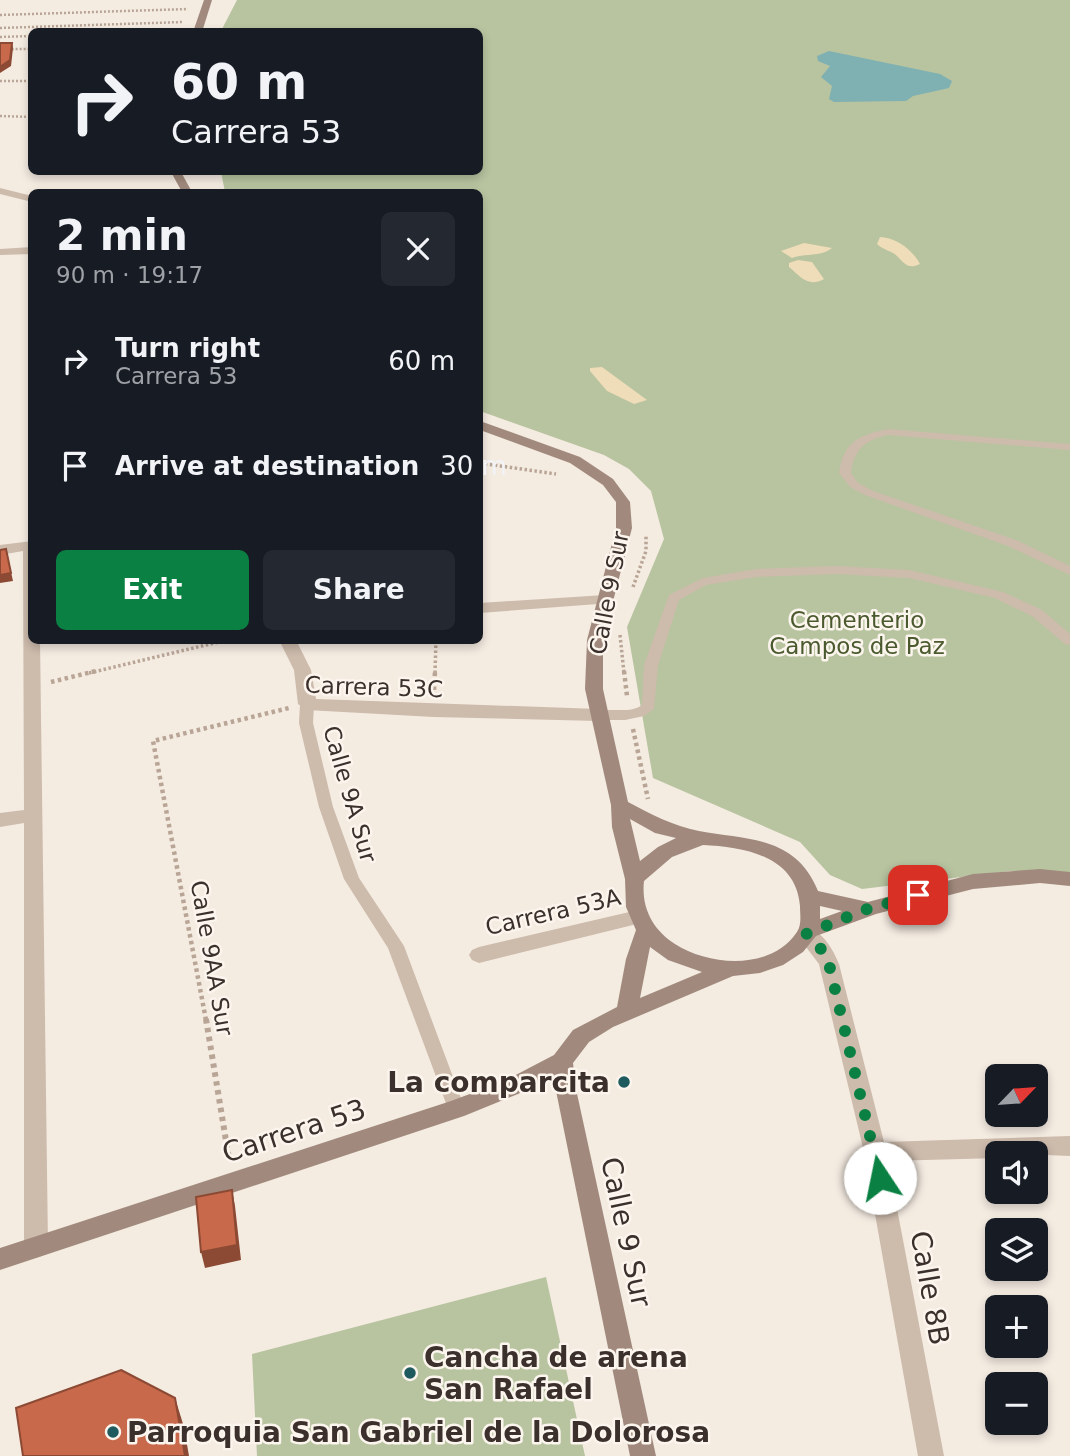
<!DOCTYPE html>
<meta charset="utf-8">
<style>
:root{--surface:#171b24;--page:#242831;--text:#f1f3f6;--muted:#9ea1a6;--accent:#0b8043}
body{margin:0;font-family:"DejaVu Sans",sans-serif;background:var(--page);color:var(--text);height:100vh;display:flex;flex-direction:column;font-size:26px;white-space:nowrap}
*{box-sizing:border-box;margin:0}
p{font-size:23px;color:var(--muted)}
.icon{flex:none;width:38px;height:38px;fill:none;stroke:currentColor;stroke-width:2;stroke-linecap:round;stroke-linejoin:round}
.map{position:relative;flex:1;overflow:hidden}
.panel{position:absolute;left:28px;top:189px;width:455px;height:455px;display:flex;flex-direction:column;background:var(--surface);border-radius:10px;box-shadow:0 4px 10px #0003}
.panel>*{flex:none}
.top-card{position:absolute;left:28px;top:28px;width:455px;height:147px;border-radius:10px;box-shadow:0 4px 10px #0003;background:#171b24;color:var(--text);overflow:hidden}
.needle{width:46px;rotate:65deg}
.tools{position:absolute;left:985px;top:1064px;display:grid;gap:14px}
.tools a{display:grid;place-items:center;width:63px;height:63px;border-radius:10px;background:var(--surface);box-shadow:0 4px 10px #0003;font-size:35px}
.pin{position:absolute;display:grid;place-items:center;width:60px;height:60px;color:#fff;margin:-30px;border-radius:14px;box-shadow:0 4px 10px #0006}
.me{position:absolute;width:77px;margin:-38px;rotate:349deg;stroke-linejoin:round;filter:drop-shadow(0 0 5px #0008)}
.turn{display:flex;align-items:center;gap:24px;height:147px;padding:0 28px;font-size:32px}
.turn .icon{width:91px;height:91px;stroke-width:2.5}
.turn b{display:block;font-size:49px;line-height:60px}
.round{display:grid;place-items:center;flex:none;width:74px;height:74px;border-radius:10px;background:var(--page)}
.overview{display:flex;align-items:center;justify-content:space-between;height:119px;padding:0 28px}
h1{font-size:42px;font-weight:700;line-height:52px}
.primary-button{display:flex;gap:14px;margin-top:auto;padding:14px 28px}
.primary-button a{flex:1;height:80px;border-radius:10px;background:var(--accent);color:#fff;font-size:28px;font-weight:700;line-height:80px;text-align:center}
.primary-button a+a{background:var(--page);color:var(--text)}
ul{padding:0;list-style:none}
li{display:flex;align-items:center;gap:21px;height:105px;padding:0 28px}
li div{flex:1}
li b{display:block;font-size:26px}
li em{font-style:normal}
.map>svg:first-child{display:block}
</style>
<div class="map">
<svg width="1070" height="1456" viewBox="0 0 1070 1456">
<rect width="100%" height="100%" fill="#f4ebe1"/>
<path fill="#b8c4a0" d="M237 0H1070V877L1011 871 862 889 830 875 800 842 653 778 627 627 664 539 651 491 629 469 604 455 480 411V192H225L221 172H480V32L221 31Z
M546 1277 585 1456H257L252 1354Z"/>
<path fill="#efdcb8" d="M880 237C895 237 913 250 920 264 908 270 904 263 897 256 892 251 883 250 877 244Z
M804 243 832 248C822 257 805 253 792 258L781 251Z
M798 260 812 262 824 279C808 288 800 276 789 267V263Z
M602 367 647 400 634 404 607 391 590 371V368Z"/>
<path fill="#7fb0b2" d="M829 51 940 74 952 81 949 88 913 96 906 101 834 102 829 99 832 86 821 77 830 66 818 61 817 56Z"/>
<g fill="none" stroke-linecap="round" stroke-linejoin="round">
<path stroke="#b9a596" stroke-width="2.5" stroke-dasharray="2 2" stroke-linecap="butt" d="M0 15 188 9
M0 28 183 22
M0 37 32 36
M0 58H6L13 49H32
M0 81H32
M0 116 32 117"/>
<path stroke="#b9a596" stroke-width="3.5" stroke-dasharray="2.5 2.5" stroke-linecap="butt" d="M480 463 556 474
M633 587 646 551V535
M620 635 624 673
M89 673 227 640
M435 673 436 640"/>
<path stroke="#b9a596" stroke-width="4.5" stroke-dasharray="3.5 3.5" stroke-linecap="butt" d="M624 671 627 696
M51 682 96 671
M434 690 435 671
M633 729 648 799
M206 1020 153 741 289 708"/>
<path stroke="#b9a596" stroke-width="6" stroke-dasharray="4.5 4.5" stroke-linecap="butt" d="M206 1019 229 1159"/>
<path fill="#cdbbac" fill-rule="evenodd" d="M888 429 1070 444V450L888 435C865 440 854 449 851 473L858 483 873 491 1016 540 1070 566V575L1008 546 865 495 850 487 839 473C844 441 859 435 888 429Z
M836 566 909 570 1003 592 1042 610 1070 634V645L1065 644 1032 616 995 598 909 578 836 574 756 577 706 585 679 600 658 665 654 709 644 716 625 720H598L591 715C604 704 627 716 642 705L644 665 669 595 703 578 756 569Z
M307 700 314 704 313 723 333 807 359 878 404 946 465 1109 462 1114 456 1116 450 1114 388 948 344 879 319 807 299 723 300 704Z"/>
<path fill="#cdbbac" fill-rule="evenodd" d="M0 188 32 196V202L0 194Z
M32 247V254L0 255V249Z
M32 541V640H40L48 1247 44 1255 36 1258 28 1255 24 1247V823L0 827V813L24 810 23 551 0 555V545Z
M605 595 613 600 611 603 480 613V603Z
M279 640H296L311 670 316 699 598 709 607 715 598 721 434 717 307 710 298 704 294 670Z
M638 910 645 912 648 917 645 922 479 963 472 960 469 955 472 950 479 947Z
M806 926C823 932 833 949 839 964L884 1142 1070 1136V1156L998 1153V1158L888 1161 944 1456H918L864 1152 819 964 796 934 799 929Z"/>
<path fill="#a18a7d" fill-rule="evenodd" d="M204 0H212L202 32H193Z
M171 172H181L192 192H182Z
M480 421 580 457 613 479 630 502 632 528 603 640V689L628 802C651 814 673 826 699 831 748 840 796 836 818 891L868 902 973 874 1040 869 1070 872V886L1040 883 973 889 876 914 816 936 803 952 783 965 760 973 733 976 613 1027 589 1042 573 1063 576 1089 656 1456H630L553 1076 518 1094 464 1116 0 1270V1248L451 1101 502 1082 554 1055 573 1030 617 1007 626 959 636 930 626 907 625 879 612 827 611 805 585 689 587 640 616 528V502L603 485 570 463 480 430ZM630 819 655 833 676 838 658 847 640 861ZM703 845C745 847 796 856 800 906 800 914 802 925 797 932 771 971 709 966 675 944 653 930 641 908 644 881L672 857ZM820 906 842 911 820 919ZM650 947 668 960 702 972 640 998Z"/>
</g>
<path fill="#8c4a34" d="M12 43 13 48 11 66 0 73V67Z
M6 549 13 581 0 583V575Z
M232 1190 235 1206 241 1260 205 1268 201 1252Z
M175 1398 184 1427 189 1456H185Z"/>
<path fill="#c8694b" stroke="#8c4a34" stroke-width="2" d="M0 43H12L10 60 0 67Z
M6 549 11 573 0 575V550Z
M232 1190 237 1245 201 1252 196 1197Z
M121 1370 175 1398 185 1456H23L16 1408Z"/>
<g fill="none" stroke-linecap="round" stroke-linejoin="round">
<path stroke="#0b8043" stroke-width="12" stroke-dasharray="0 21.6" d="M880 1178 829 964 824 952 806 934 867 909 918 895"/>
</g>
<g fill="#1f5a5e" stroke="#fbf5ee" stroke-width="2.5">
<circle cx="624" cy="1082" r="7"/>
<circle cx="410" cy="1373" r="7"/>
<circle cx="113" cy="1432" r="7"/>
</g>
<g text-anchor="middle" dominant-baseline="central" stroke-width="5" stroke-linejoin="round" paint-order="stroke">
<g font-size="23" fill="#3b302b" stroke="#fbf5ee">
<text transform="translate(609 593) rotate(-79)">Calle 9 Sur</text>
<text transform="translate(374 687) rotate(2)">Carrera 53C</text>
<text transform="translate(350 794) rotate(74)">Calle 9A Sur</text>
<text transform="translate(553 912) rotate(-13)">Carrera 53A</text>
<text transform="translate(212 958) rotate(80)">Calle 9AA Sur</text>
</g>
<g font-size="23" fill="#4a5a2e" stroke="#fbf5ee">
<text x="857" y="620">Cementerio<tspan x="857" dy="26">Campos de Paz</tspan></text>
</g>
<g font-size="28" font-weight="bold" fill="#3b302b" stroke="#fbf5ee" text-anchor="start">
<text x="610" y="1082" text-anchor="end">La comparcita</text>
<text x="424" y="1357">Cancha de arena<tspan x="424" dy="32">San Rafael</tspan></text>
<text x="127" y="1432">Parroquia San Gabriel de la Dolorosa</text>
</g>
<g font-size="28" fill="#3b302b" stroke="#fbf5ee">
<text transform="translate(294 1131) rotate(-18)">Carrera 53</text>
<text transform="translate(626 1232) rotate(78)">Calle 9 Sur</text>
<text transform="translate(930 1288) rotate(80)">Calle 8B</text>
</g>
</g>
</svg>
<div class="tools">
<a><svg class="needle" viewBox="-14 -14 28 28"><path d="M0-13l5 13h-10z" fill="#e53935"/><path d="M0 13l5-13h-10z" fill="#9ea1a6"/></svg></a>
<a><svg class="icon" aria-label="sound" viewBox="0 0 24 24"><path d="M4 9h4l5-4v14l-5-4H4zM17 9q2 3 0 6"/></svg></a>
<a><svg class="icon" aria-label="layers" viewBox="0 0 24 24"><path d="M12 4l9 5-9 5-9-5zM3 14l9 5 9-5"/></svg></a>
<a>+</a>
<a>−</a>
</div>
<div class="pin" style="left:918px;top:895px;background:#d93025"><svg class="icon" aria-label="arrive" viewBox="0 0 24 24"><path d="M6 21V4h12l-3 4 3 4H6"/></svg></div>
<svg class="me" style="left:880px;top:1178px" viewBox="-20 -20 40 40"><circle r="19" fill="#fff"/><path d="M0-13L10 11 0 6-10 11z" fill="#0b8043"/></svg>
<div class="top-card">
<div class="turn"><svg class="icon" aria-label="right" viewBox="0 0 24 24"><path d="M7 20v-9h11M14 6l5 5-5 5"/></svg><div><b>60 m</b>Carrera 53</div></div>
</div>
<section class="panel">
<div class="overview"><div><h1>2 min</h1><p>90 m · 19:17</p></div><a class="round"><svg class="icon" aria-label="close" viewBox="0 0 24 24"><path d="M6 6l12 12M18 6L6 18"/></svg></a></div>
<ul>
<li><svg class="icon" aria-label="right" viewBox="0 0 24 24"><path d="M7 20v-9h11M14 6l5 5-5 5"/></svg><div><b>Turn right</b><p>Carrera 53</p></div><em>60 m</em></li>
<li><svg class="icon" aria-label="arrive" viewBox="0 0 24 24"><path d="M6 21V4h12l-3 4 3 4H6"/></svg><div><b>Arrive at destination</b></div><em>30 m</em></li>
</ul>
<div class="primary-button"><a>Exit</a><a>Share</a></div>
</section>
</div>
